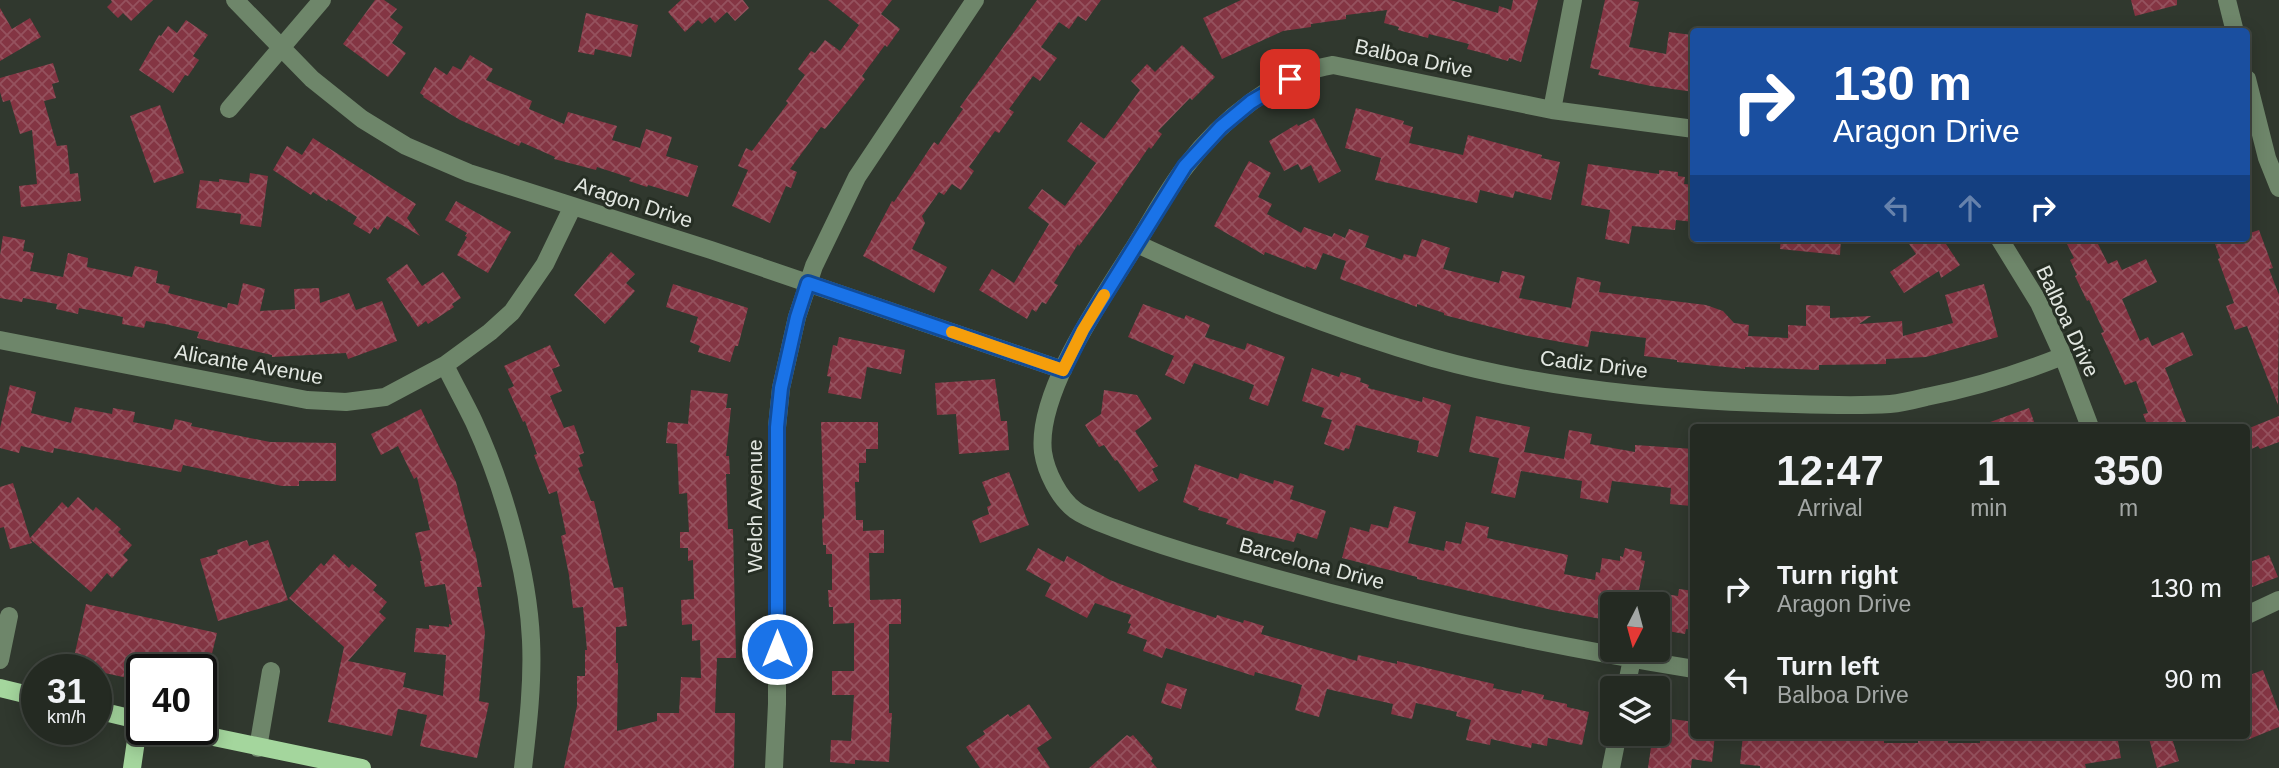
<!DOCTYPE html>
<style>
:root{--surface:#242a22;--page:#30362f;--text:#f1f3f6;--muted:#a3a7a5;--line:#414640}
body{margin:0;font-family:Helvetica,sans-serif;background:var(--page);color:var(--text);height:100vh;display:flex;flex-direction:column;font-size:26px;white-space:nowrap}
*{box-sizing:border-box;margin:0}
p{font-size:23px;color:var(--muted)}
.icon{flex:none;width:38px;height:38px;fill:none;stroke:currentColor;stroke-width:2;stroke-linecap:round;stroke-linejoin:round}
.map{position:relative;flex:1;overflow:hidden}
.drawer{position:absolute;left:1690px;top:424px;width:560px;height:315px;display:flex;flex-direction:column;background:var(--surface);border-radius:7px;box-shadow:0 4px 18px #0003,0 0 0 2px var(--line)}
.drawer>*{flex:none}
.banner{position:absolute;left:1690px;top:28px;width:560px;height:214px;border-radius:7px;box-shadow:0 4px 18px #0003,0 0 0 2px var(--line);background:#1a4fa0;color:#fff;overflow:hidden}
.needle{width:46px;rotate:186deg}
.buttons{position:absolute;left:1600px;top:592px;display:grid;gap:14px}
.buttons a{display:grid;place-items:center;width:70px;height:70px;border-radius:7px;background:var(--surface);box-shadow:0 4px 18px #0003,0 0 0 2px var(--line);font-size:35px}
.speed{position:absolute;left:21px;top:654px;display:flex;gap:14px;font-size:35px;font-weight:700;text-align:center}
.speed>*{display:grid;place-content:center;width:91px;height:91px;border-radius:50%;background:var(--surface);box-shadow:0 4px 18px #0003,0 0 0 2px var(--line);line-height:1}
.speed small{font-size:18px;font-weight:400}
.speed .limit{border:4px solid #111;border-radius:10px;background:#fff;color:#111}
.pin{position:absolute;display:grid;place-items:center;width:60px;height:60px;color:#fff;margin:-30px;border-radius:14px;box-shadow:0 4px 10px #0006}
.me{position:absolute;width:77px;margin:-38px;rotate:0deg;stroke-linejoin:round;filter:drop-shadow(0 0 5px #0008)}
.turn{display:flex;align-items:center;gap:24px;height:147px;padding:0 28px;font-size:32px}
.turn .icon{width:91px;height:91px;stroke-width:2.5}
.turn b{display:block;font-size:49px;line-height:60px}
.lanes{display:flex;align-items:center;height:66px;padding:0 28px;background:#0003;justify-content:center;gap:35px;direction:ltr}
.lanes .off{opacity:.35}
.eta{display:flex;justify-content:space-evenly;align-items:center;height:119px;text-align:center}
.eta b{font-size:42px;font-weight:700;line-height:49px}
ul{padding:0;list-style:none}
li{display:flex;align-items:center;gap:21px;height:91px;padding:0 28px}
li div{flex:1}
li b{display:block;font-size:26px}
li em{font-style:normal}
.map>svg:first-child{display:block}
</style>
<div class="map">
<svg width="2279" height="768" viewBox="0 0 2279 768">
<defs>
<pattern id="building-cross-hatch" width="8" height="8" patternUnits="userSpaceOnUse" patternTransform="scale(1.75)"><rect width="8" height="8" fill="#843543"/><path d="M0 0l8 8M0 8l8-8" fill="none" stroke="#95525e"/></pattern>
</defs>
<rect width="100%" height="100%" fill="#30382e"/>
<path fill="url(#building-cross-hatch)" d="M111 0H153L131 21 123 13 118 18 107 7 112 2Z
M375 0H384L397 9 390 17 403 27 392 43 406 53 388 77 343 44Z
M681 0H743L749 8 735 21 727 12 715 23 710 17 702 24 698 20 685 32 668 12Z
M828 0H892L881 14 900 29 887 47 885 45 862 76 865 79 851 97 825 129 821 127 790 169 797 172 791 188 786 186 770 223 732 206 748 170 738 166 746 148 752 151 788 103 786 101 805 75 798 69 811 51 815 53 825 40 840 51 859 25Z
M1037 0H1101L1086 21 1078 16 1069 29 1059 22 1041 47 1057 58 1040 81 1033 76 1009 109 1014 112 999 133 995 131 969 167 974 171 961 190 952 184 944 195 939 192 922 216 925 223 912 249 947 267 934 293 863 256 892 201 894 202 934 142 938 145 963 109 960 107Z
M1241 0H1450L1498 13 1499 6 1511 10 1513 0H1538L1521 62 1509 58 1508 61 1490 56 1491 55 1467 49 1469 44 1429 34 1428 38 1398 30 1399 27 1384 23 1387 10 1346 15V19L1311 24V27L1283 31 1222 59 1203 18Z
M1605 0H1629L1639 2 1629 47 1666 54 1669 32 1692 35 1689 54H1694V92L1651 86 1598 75 1600 70 1590 68Z
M2131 0H2177V5L2135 16Z
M0 8 12 29 30 18 41 37 0 61Z
M586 13 638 25 631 57 595 49 594 55 578 52Z
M186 20 208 35 193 56 199 60 188 76 185 75 173 93 139 70 159 35 161 36 168 26 177 33Z
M1182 45 1215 77 1192 100 1190 98 1158 131 1162 134 1151 149 1149 147 1112 201 1079 246 1078 244 1054 283 1058 285 1046 304 1042 302 1036 312 1032 309 1027 319 979 290 992 269 1014 283 1049 224 1028 208 1042 189 1065 206 1096 163 1067 141 1081 122 1104 139 1140 90 1131 81 1147 64 1155 72Z
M470 55 493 69 486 80 532 101 529 109 564 124 568 112 617 126 612 140 640 148 646 129 672 137 666 156 698 166 688 197 648 185 647 187 629 181 631 178 597 167 596 170 554 159 555 157 521 142 519 146 460 120 423 97 424 96 420 93 435 67 447 75 453 66 461 70Z
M53 63 59 82 52 84 56 98 44 101 57 146 67 145 70 174 78 173 81 201 21 207 19 186 37 184 32 130 20 134 10 100 3 102 0 92V78Z
M160 105 184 173 154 183 130 116Z
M1356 108 1404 121 1403 124 1413 127 1409 143 1463 155 1468 135 1542 155 1541 158 1560 162 1551 200 1515 191 1513 198 1480 190 1477 203 1375 180 1381 158 1345 148Z
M1314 118 1341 171 1319 183 1311 165 1301 170 1298 164 1284 171 1269 141 1297 124 1298 126Z
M313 138 416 204 407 218 420 236 387 216 378 230 374 227 370 234 353 224 357 217 328 199 327 201 313 192 311 195 273 170 287 146 302 155Z
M1249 161 1271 173 1258 197 1272 204 1267 214 1301 233 1304 227 1332 237 1334 233 1345 238 1349 229 1369 236 1365 247 1402 260 1404 254 1416 257 1422 239 1450 248 1443 269 1499 283 1502 271 1525 276 1519 298 1571 308 1577 277 1601 282 1599 292 1706 305 1723 311 1734 323 1749 325 1748 336 1788 338V325L1806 326V305L1830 306V318L1871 316 1859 324 1902 321 1903 336 1953 323 1945 295 1984 284 1998 337 1926 357 1886 359V364L1819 365V370L1745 367V369L1677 362V360L1644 356 1646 338 1591 331 1588 347 1523 335 1444 315V313L1417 304V307L1340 279 1346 261 1323 253 1316 270 1306 266V268L1265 252 1264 255 1214 226Z
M1588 164 1659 174V170L1678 172V176L1685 177 1684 184 1694 185V222L1676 220 1675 230 1632 226 1629 244 1605 239 1610 210 1581 205Z
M250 173 268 176 261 227 240 224 241 214 196 208 200 180 219 182V179L249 183Z
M456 201 511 232 488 273 457 255 467 237 465 236 467 233 445 220Z
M2259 230 2273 268 2269 269 2279 295 2278 405 2247 326 2235 330 2226 306 2234 303 2218 259 2220 258 2214 241 2223 238H2247V234Z
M3 236 25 240 23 251 34 253 30 271 63 277 68 253 88 258 87 267 132 277 135 266 158 271 156 283 170 286 168 293 227 308 228 303 238 305 243 283 265 289 260 311 295 309 294 289 319 288 320 303 349 293 356 310 382 301 397 341 348 359 346 353 272 357V355L197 338 199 332 165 324 146 321 144 328 122 324 123 317 79 308 78 314 56 309 57 304 23 298 22 302 0 298V255Z
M1781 238H1841L1840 255 1780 249Z
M1905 238H1942L1960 265 1941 278 1939 271 1904 293 1890 272 1916 254Z
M2064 238H2095L2108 264 2117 260 2122 270 2146 259 2157 282 2122 299 2140 341 2148 337 2152 346 2183 332 2193 355 2165 368 2188 427H2148L2143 414 2148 413 2136 381 2125 385 2101 333 2104 332 2089 300 2087 301 2075 276 2077 275 2070 260 2074 258Z
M611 252 635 274 626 283 635 291 605 324 574 295Z
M407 264 422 286 443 272 461 298 452 304 454 307 428 324 426 321 418 327 386 279Z
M673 284 748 308 738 346H735L730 362 698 352 700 346 690 342 698 317 666 307Z
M1143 304 1184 319 1186 315 1210 325 1205 337 1245 350 1247 343 1285 357 1268 406 1249 399 1254 385 1194 363 1184 384 1165 375 1174 356 1128 337Z
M839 337 905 350 901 374 867 367 861 399 828 393 831 377 827 376 833 345 837 346Z
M550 345 560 366 552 369 562 391 550 396 564 428 574 425 584 453 579 455 583 466 578 468 591 501H594L614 588 623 587 627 626 616 627V663H618L617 731 657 721V713H679L681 677 701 678 700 640 692 641V624L682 625 681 600 694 599 693 560 688 561V548H680V532H689L687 493 679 494 677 444 666 443 668 422 688 424 691 390 728 394 726 408H731L726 456H729L730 474H726L728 529H733L736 658H717L715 713H735L734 768H564L577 706V676H585V650H587L583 607 573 608 569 575 561 536 566 534 557 491 549 494 534 455 537 454 525 421 523 422 508 389 514 386 504 366Z
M1312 368 1339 377 1341 372 1361 378 1360 382 1369 385 1368 388 1422 402 1423 397 1451 405 1438 457 1417 452 1419 441 1356 425 1349 449 1345 448 1344 451 1324 444 1332 420 1321 417 1324 408 1302 401Z
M995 379 1001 421H1007L1009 450 959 454 956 414 937 415 935 383Z
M10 385 36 392 31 413 71 423 75 407 112 414 113 408 135 412 133 422 172 430 175 419 192 423 191 426 270 442 336 443V481H299V486H282L183 465 181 472 54 448 53 453 21 446 19 453 0 448V428Z
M1104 390 1137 395 1152 419 1135 431 1158 466 1152 469 1158 480 1139 492 1117 460 1115 461 1104 445 1099 447 1085 425 1101 414Z
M2029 408 2036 427H1983L1982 425Z
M421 409 456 482 474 552 475 551 482 587H477L485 632 479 701 489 703 477 758 420 746 427 715 398 709 392 736 328 722 344 647 289 598 321 563 324 566 334 554 349 568 352 564 377 585 373 590 387 602 379 612 386 618 348 661 406 673 403 687 443 696 446 655 414 652 416 628 429 629V625L449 627V624L452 625 445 584 425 587 420 561H422L415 533 430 530 417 477 414 479 398 446 381 455 371 434Z
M1476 416 1530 427 1524 452 1564 459 1569 430 1592 434 1590 444 1635 452V445L1694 449 1691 506 1670 504 1671 488 1612 481 1608 503 1580 498 1582 481 1521 471 1515 498 1491 493 1499 458 1469 452Z
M2279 416V442L2260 449 2258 446 2247 451V429Z
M821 422H878V449H866V463H859V482H855L856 520H863V531L884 530V553H869L870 600 901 599V624H889V713H892L889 762 855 760V764L830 762 831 740 851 741 854 695H832V671H854V623L833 624V607H829L828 590H832V554H826V545H823L822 519 824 518Z
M1195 464 1238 479 1240 473 1273 484 1274 480 1294 486 1290 499 1326 511 1317 539 1297 533 1294 542 1244 530 1226 524 1228 519 1198 510 1199 508 1183 502Z
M1009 472 1029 525 980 543 972 521 989 514 987 507 991 505 982 482Z
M13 483 30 538 62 502 68 508 78 497 93 511 96 507 121 529 118 532 132 545 123 555 128 560 112 578 107 573 91 592 30 539 32 543 10 549 4 527 0 528V487Z
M1394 506 1416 512 1408 543 1444 551 1446 541 1461 544 1466 522 1489 527 1487 538 1568 555 1564 574 1595 580 1596 572 1600 573 1602 558 1620 561V556L1623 557 1625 548 1642 552 1641 560 1645 561 1639 590 1678 596 1679 589 1694 591V630L1686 629 1685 634 1662 630V625H1657V604H1612V621L1552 610 1417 579V577L1342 558 1350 527 1369 532 1371 524 1388 528Z
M247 540 249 546 268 540 288 600 218 621 200 559 218 554 217 550Z
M1038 548 1064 562 1067 556 1110 580 1164 601 1216 618 1217 615 1243 623 1244 620 1264 626 1261 634 1357 661 1358 655 1397 664V661L1494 684 1493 688 1521 694 1522 690 1544 695 1543 699 1567 704V707L1589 712 1582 745 1548 738 1547 746 1532 743 1531 748 1491 739 1490 745 1466 740 1471 720 1456 716 1457 712 1416 703 1412 719 1391 714 1393 704 1327 689 1319 717 1295 710 1302 685 1255 672 1254 676 1166 648 1162 658 1143 651 1147 640 1127 633 1131 624 1128 623 1131 615 1095 603 1087 618 1045 596 1051 584 1026 570Z
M2269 555 2278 577 2247 589V563Z
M86 604 217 633 208 670H142V681L72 666Z
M2263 670 2279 712V727L2247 740V676Z
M1167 683 1187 689 1181 709 1161 703Z
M1029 704 1052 738 1037 748 1050 768H980L966 747 985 734 983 731 1008 714 1010 717Z
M1657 717 1694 722V735H1715L1712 762 1692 759 1691 768H1648L1653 733H1657Z
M1127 735 1130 737 1133 735 1153 758 1151 761 1157 768H1089Z
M1743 735H1856L1884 736V743H1918V739L1948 740V743H1980V738L2008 735H2117L2121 758 2085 764 2086 768H1760V766L1740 764Z
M2148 735H2171L2179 761 2157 768Z"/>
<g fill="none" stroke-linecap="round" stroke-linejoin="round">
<path stroke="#6e866a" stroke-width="18" d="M235 0 312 79 362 119 406 146 469 173 711 250 1063 370
M2227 0 2235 32
M2247 79 2267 158 2279 188
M229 109 322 0
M1552 110 1573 0
M1694 129 1552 110 1333 65C1277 74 1220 121 1186 166 1165 193 1149 225 1130 254 1100 302 1036 394 1043 452 1046 472 1059 498 1075 510 1086 518 1101 523 1114 528 1148 541 1183 552 1218 562 1374 608 1533 643 1694 669
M1999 238 2039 303 2063 356 2090 427
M1137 244C1233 288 1331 329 1433 358 1537 387 1654 399 1763 403 1805 404 1848 407 1890 404 1902 403 1914 400 1926 397 1973 388 2018 374 2063 356
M0 340 307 400 346 402 385 397 445 365 490 332 512 312 545 264 573 206
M445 365C454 384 465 403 474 422 503 485 528 571 531 640 533 683 528 725 523 768
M2247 615 2279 600
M0 660 9 616
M1626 688 1632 659
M258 748 271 671
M774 768 777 704V427L781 388 797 317 814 266 857 177 975 0
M1611 768 1618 733"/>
<path stroke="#a4d69d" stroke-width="18" d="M0 688 37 697
M96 710 142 721
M180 730 362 768
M132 768 139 720"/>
</g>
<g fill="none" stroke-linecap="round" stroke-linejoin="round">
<defs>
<path id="route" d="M777 649V427L781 388 797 317 808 283 1063 370 1083 330 1185 166 1221 127 1251 102 1290 79"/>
</defs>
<use href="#route" stroke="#114b97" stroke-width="18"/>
<use href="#route" stroke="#1a73e8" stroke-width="12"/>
<path stroke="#f59e0b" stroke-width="12" d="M952 332 1063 370 1083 330 1104 295"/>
</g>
<g text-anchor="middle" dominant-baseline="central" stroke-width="6" stroke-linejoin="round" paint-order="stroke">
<g font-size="21" fill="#e2e7e1" stroke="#262e24">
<text transform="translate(1414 58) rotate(12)">Balboa Drive</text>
<text transform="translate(634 202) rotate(18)">Aragon Drive</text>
<text transform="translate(2068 321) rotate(65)">Balboa Drive</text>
<text transform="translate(249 364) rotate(10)">Alicante Avenue</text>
<text transform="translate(1594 364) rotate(7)">Cadiz Drive</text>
<text transform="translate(754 506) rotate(-90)">Welch Avenue</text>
<text transform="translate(1312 563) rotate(15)">Barcelona Drive</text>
</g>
</g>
</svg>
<div class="buttons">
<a><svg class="needle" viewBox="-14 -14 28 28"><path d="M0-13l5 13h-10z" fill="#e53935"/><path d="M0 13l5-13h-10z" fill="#a3a7a5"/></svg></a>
<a><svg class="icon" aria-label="layers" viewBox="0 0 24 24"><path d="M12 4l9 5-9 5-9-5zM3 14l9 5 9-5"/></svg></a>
</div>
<div class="speed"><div>31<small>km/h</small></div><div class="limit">40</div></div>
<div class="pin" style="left:1290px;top:79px;background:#d93025"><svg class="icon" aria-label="arrive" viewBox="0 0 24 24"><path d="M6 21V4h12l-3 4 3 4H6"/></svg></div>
<svg class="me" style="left:777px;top:649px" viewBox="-20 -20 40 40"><circle r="17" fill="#1a73e8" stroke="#fff" stroke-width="3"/><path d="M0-11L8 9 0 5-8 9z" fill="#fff"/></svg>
<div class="banner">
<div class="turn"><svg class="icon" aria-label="right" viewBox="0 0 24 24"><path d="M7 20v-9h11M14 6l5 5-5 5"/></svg><div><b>130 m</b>Aragon Drive</div></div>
<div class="lanes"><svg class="icon off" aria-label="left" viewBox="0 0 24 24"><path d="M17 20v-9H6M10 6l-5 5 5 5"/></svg><svg class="icon off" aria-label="ahead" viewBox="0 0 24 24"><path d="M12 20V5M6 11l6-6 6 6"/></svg><svg class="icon" aria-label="right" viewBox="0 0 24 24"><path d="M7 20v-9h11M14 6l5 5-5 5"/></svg></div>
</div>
<section class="drawer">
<div class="eta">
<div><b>12:47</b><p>Arrival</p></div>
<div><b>1</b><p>min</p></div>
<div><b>350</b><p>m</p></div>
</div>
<ul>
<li><svg class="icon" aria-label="right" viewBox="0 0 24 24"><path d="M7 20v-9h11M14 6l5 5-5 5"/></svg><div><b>Turn right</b><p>Aragon Drive</p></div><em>130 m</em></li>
<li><svg class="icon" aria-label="left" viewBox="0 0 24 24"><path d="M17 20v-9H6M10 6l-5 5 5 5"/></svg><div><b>Turn left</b><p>Balboa Drive</p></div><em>90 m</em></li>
</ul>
</section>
</div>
